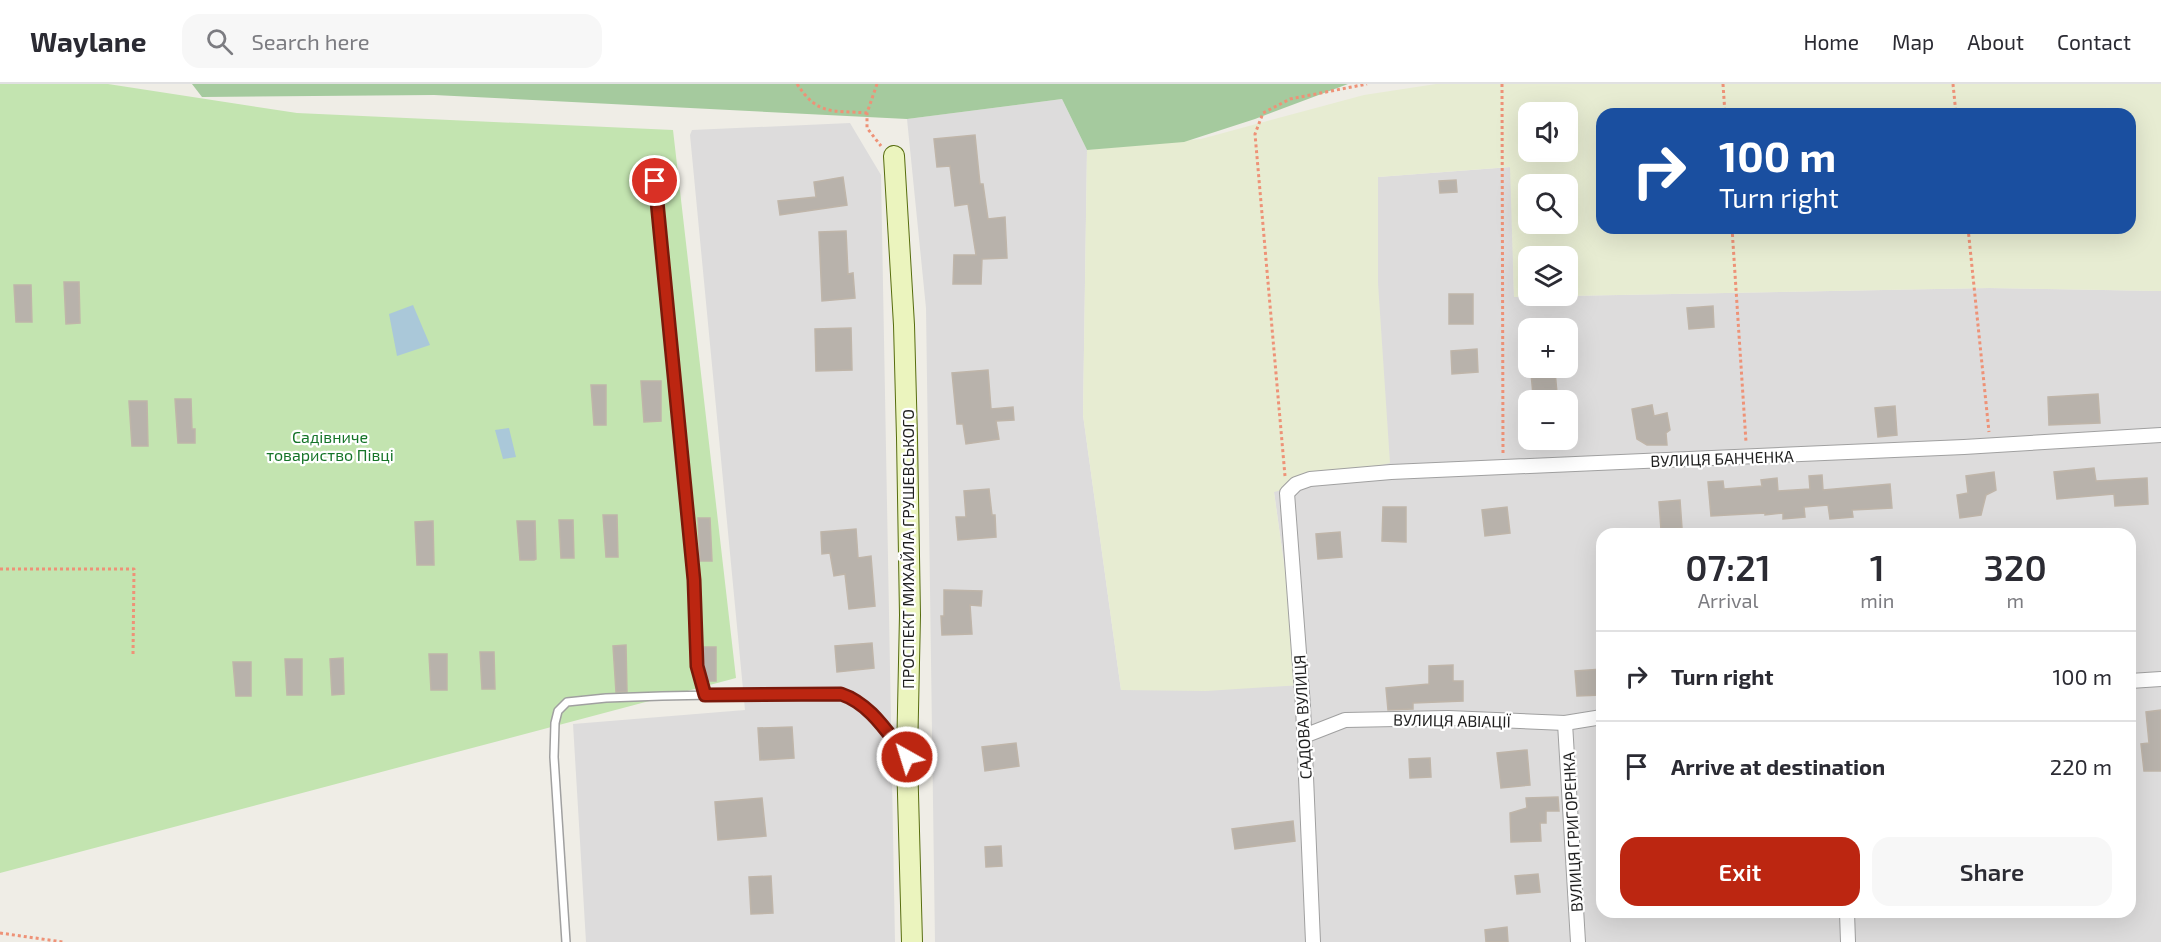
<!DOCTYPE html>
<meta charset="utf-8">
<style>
:root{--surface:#fff;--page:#f7f7f7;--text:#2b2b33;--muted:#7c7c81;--line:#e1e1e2;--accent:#bc2611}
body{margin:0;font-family:"Exo 2",sans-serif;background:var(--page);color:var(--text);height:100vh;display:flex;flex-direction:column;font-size:22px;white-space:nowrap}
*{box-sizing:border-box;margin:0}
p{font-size:20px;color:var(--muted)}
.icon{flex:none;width:33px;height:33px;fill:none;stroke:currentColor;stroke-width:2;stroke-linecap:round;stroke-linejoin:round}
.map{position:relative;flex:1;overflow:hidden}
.sheet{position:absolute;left:1596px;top:444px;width:540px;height:390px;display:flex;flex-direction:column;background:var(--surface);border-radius:18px;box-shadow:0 6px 24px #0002}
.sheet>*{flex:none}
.guide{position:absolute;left:1596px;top:24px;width:540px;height:126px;border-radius:18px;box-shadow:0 6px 24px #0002;background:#1a4fa0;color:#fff;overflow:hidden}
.tools{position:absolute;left:1518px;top:18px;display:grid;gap:12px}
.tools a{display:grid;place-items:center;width:60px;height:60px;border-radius:12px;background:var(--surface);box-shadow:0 6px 24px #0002;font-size:30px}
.pin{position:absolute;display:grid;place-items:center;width:51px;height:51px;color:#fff;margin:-26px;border:3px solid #fff;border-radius:50%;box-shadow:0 2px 6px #0007}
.me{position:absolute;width:66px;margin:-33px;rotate:321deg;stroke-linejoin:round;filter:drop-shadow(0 0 4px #0008)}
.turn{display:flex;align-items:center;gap:21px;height:126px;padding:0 24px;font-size:27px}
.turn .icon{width:78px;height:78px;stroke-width:2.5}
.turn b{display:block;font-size:42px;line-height:51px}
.eta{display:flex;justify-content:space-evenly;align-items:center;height:102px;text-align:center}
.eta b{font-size:36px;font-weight:600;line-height:42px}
.primary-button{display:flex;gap:12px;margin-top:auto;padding:12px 24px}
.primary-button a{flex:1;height:69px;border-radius:18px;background:var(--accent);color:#fff;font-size:24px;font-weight:600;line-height:69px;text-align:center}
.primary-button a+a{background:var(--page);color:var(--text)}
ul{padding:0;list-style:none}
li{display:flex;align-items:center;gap:18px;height:90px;padding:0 24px;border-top:2px solid var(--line)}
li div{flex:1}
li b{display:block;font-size:22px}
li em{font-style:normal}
header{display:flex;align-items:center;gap:36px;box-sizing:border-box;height:84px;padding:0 30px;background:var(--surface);border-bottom:2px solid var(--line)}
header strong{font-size:28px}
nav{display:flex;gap:33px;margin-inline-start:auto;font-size:21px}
.search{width:420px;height:54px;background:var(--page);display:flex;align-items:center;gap:15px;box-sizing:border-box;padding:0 21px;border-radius:18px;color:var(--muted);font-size:22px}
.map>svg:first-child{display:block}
</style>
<header>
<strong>Waylane</strong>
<div class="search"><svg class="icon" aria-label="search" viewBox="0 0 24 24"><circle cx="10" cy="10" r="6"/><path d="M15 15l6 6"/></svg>Search here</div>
<nav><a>Home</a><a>Map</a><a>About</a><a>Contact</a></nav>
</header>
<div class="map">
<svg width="2161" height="858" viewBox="0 0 2161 858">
<rect width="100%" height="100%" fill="#efede6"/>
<path fill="#dddcdc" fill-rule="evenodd" d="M1062 15 1087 66 1083 331 1121 606 1301 601 1274 408 1378 199V93L1511 83 1514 213 1989 204 2161 207V858H935L926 224 907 35ZM1528 244H1568V284H1528ZM1528 316H1568V356H1528ZM1602 450H2130V828H1602Z
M850 39 881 91 895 858H586L573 640 745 626 690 51 692 46Z"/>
<path fill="#e7ecd2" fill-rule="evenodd" d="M1436 0H2161V207L1989 204 1514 213 1510 83 1378 93V199L1390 379 1274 408 1301 601 1206 607 1121 606 1083 331 1087 66 1201 55 1364 11ZM1528 28H1568V68H1528ZM1602 30H2130V144H1602ZM1528 100H1568V140H1528ZM1528 172H1568V212H1528Z"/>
<path fill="#c3e4b0" d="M0 0H108L297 29 673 46 736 594 0 789Z"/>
<path fill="#a5ca9e" d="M192 0H1348L1255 35 1184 58 1087 66 1062 15 907 35 434 11 202 13Z"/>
<path fill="#aac8d9" d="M413 221 430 261 397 272 389 230Z
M509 344 516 373 503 375 495 346Z"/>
<path fill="#b8b2ab" stroke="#bfb5a9" stroke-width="1.5" d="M975 51 980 100H983L988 135 1005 133 1007 174 982 175 981 200H953L954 171H976L968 120 955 122 950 82 937 83 934 55Z
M843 93 847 121 780 131 778 117 816 113 814 98Z
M1456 96 1457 108 1440 109 1439 97Z
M846 147 848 190 853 189 855 214 822 217 819 148Z
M64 198H79L80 239 66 240Z
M14 201H31L32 238H16Z
M1449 210H1473V240H1449Z
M1713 222 1714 243 1689 245 1687 224Z
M851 244 852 286 816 287 815 245Z
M1477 265 1478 288 1452 290 1451 267Z
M988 286 991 325 1013 323 1014 336 996 337 999 355 966 360 963 340H957L952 289Z
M1555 287 1557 309 1533 311 1531 289Z
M641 297H661V337L644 338Z
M591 301H606V341H594Z
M2098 310 2100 339 2049 341 2048 313Z
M175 315H191L192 345H195V359H178Z
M129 317H147L148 362H132Z
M1652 321 1654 332 1667 329 1670 346 1666 349 1667 361H1647L1637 355 1632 325Z
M1895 322 1897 351 1878 353 1875 324Z
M2094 384 2096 397 2147 394 2148 420 2115 422 2114 410 2057 415 2054 388Z
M1994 388 1996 406 1986 411 1981 431 1960 434 1957 411 1968 409 1966 392Z
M1822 391 1823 406 1890 400 1892 424 1852 426 1853 433 1830 435 1828 421 1804 423 1805 433 1783 435V429L1765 431V429L1711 432 1708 398 1723 397 1724 405 1762 402 1761 396 1777 394 1778 407 1810 405 1809 392Z
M989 405 992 431H995L996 453 958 456 956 433H966L964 407Z
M1680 416 1682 444 1661 446 1659 418Z
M1383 423H1406V458L1382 457Z
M1507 423 1510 449 1485 452 1482 426Z
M603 431H617L618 473H606Z
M698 434H710L712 477H700Z
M559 436H573L574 474H561Z
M433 437 434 481H417L415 438Z
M517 437H535L536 475 534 476H520Z
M856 445 858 474 871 472 875 522 849 525 845 490 834 492 830 469 822 470 821 448Z
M1340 448 1342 473 1318 475 1316 450Z
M944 506 982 507 981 522 970 521 972 550 942 551 941 532H944Z
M872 559 874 584 837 588 835 562Z
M626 561 627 608H616L613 562Z
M702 563H716V597H707L703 581Z
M480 568H494L495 605H482Z
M429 570H447V606H431Z
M343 574 344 610 332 611 330 575Z
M285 575H302V611H287Z
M233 578H251V612H236Z
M1453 581V597H1463V617L1413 619V625L1388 626 1386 604 1429 600V582Z
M1602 585V611L1577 612 1575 587Z
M2161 626V687H2144L2141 660 2149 659 2146 628Z
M792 643 794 674 760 676 758 644Z
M1016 659 1019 682 985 687 982 663Z
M1527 666 1530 701 1501 704 1497 669Z
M1430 674 1431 693 1410 694 1409 675Z
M1558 713 1559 727H1546V739H1540L1541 757 1511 758 1510 729 1527 724 1526 714Z
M762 714 766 752 718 756 715 718Z
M1293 737 1295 757 1235 765 1232 745Z
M1001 762 1002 782 986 783 985 763Z
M1538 790 1540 808 1517 810 1515 792Z
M771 792 773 829 751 830 749 793Z
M1507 843 1508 858H1486L1485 846Z"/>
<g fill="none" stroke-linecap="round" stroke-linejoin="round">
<defs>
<path id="lane" d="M654 80 694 496 697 582 705 611
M566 858 554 673 555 639 558 627 567 618 606 614 662 612 809 609 841 611 854 615 867 624 902 667"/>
<path id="street" d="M2130 597 2161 595
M1565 639 1578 858
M1304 652 1345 636 1448 634 1565 639 1602 633
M1847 828 1848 858
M1313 858 1303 622 1287 409 1296 400 1310 395 1391 388 1964 363 2161 351"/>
<path id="secondary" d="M894 72 904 241 907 354 910 531 907 673 912 858"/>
</defs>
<use href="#lane" stroke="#a0a0a0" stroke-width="10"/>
<use href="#street" stroke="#a0a0a0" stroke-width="16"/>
<use href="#secondary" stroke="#576d0e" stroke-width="22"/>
<path stroke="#ee9277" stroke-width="3" stroke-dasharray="3 3" stroke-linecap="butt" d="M797 0C818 32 832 26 867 29
M877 0 867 29V44L881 62
M1502 0 1503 370
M1723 0 1725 30
M1953 0 1956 30
M1732 144 1746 358
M1968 144 1989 348
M1285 392 1255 50 1263 29 1290 15 1367 0
M0 485H134L133 572
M0 849 63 858"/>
<use href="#lane" stroke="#fff" stroke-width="7"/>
<use href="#street" stroke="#fff" stroke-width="14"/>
<use href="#secondary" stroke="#ebf4be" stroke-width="20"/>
</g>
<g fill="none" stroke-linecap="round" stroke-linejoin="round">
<defs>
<path id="route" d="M655 97 694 496 697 582 705 611 841 610C871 620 888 650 907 673"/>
</defs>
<use href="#route" stroke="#7a190b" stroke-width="15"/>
<use href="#route" stroke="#bc2611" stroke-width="10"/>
</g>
<g text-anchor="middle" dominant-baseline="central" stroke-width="4.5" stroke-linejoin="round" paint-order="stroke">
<g font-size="16" fill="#157428" stroke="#fff">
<text x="330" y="352">Садівниче<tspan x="330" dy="18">товариство Півці</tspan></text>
</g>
<g font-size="16" fill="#1f1f1f" stroke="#fff">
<text transform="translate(1722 374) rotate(-2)">ВУЛИЦЯ БАНЧЕНКА</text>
<text transform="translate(907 465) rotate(-90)">ПРОСПЕКТ МИХАЙЛА ГРУШЕВСЬКОГО</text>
<text transform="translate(1302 633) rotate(-93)">САДОВА ВУЛИЦЯ</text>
<text transform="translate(1452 636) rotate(1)">ВУЛИЦЯ АВІАЦІЇ</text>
<text transform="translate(1572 748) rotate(-93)">ВУЛИЦЯ ГРИГОРЕНКА</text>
</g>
</g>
</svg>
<div class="tools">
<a><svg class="icon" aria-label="sound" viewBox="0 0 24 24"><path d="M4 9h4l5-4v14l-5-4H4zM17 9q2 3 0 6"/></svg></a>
<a><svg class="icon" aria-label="search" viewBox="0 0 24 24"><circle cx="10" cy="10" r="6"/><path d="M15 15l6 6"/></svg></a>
<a><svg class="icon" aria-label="layers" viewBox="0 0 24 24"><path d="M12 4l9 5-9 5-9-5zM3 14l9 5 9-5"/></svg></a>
<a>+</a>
<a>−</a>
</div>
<div class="pin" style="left:655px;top:97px;background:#d93025"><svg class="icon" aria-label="arrive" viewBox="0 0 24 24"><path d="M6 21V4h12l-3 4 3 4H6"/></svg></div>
<svg class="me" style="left:907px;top:673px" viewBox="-20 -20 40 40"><circle r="17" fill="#bc2611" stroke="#fff" stroke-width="3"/><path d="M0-11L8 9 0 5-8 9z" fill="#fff"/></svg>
<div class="guide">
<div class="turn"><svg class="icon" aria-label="right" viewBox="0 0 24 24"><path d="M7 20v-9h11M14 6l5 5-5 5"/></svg><div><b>100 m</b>Turn right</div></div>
</div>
<section class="sheet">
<div class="eta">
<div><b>07:21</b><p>Arrival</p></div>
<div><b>1</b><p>min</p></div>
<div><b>320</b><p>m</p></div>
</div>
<ul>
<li><svg class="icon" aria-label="right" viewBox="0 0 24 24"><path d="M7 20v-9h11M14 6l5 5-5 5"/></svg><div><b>Turn right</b></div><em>100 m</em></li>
<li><svg class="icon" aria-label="arrive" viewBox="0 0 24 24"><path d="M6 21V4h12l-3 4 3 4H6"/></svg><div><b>Arrive at destination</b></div><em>220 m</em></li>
</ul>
<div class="primary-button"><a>Exit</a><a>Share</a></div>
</section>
</div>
